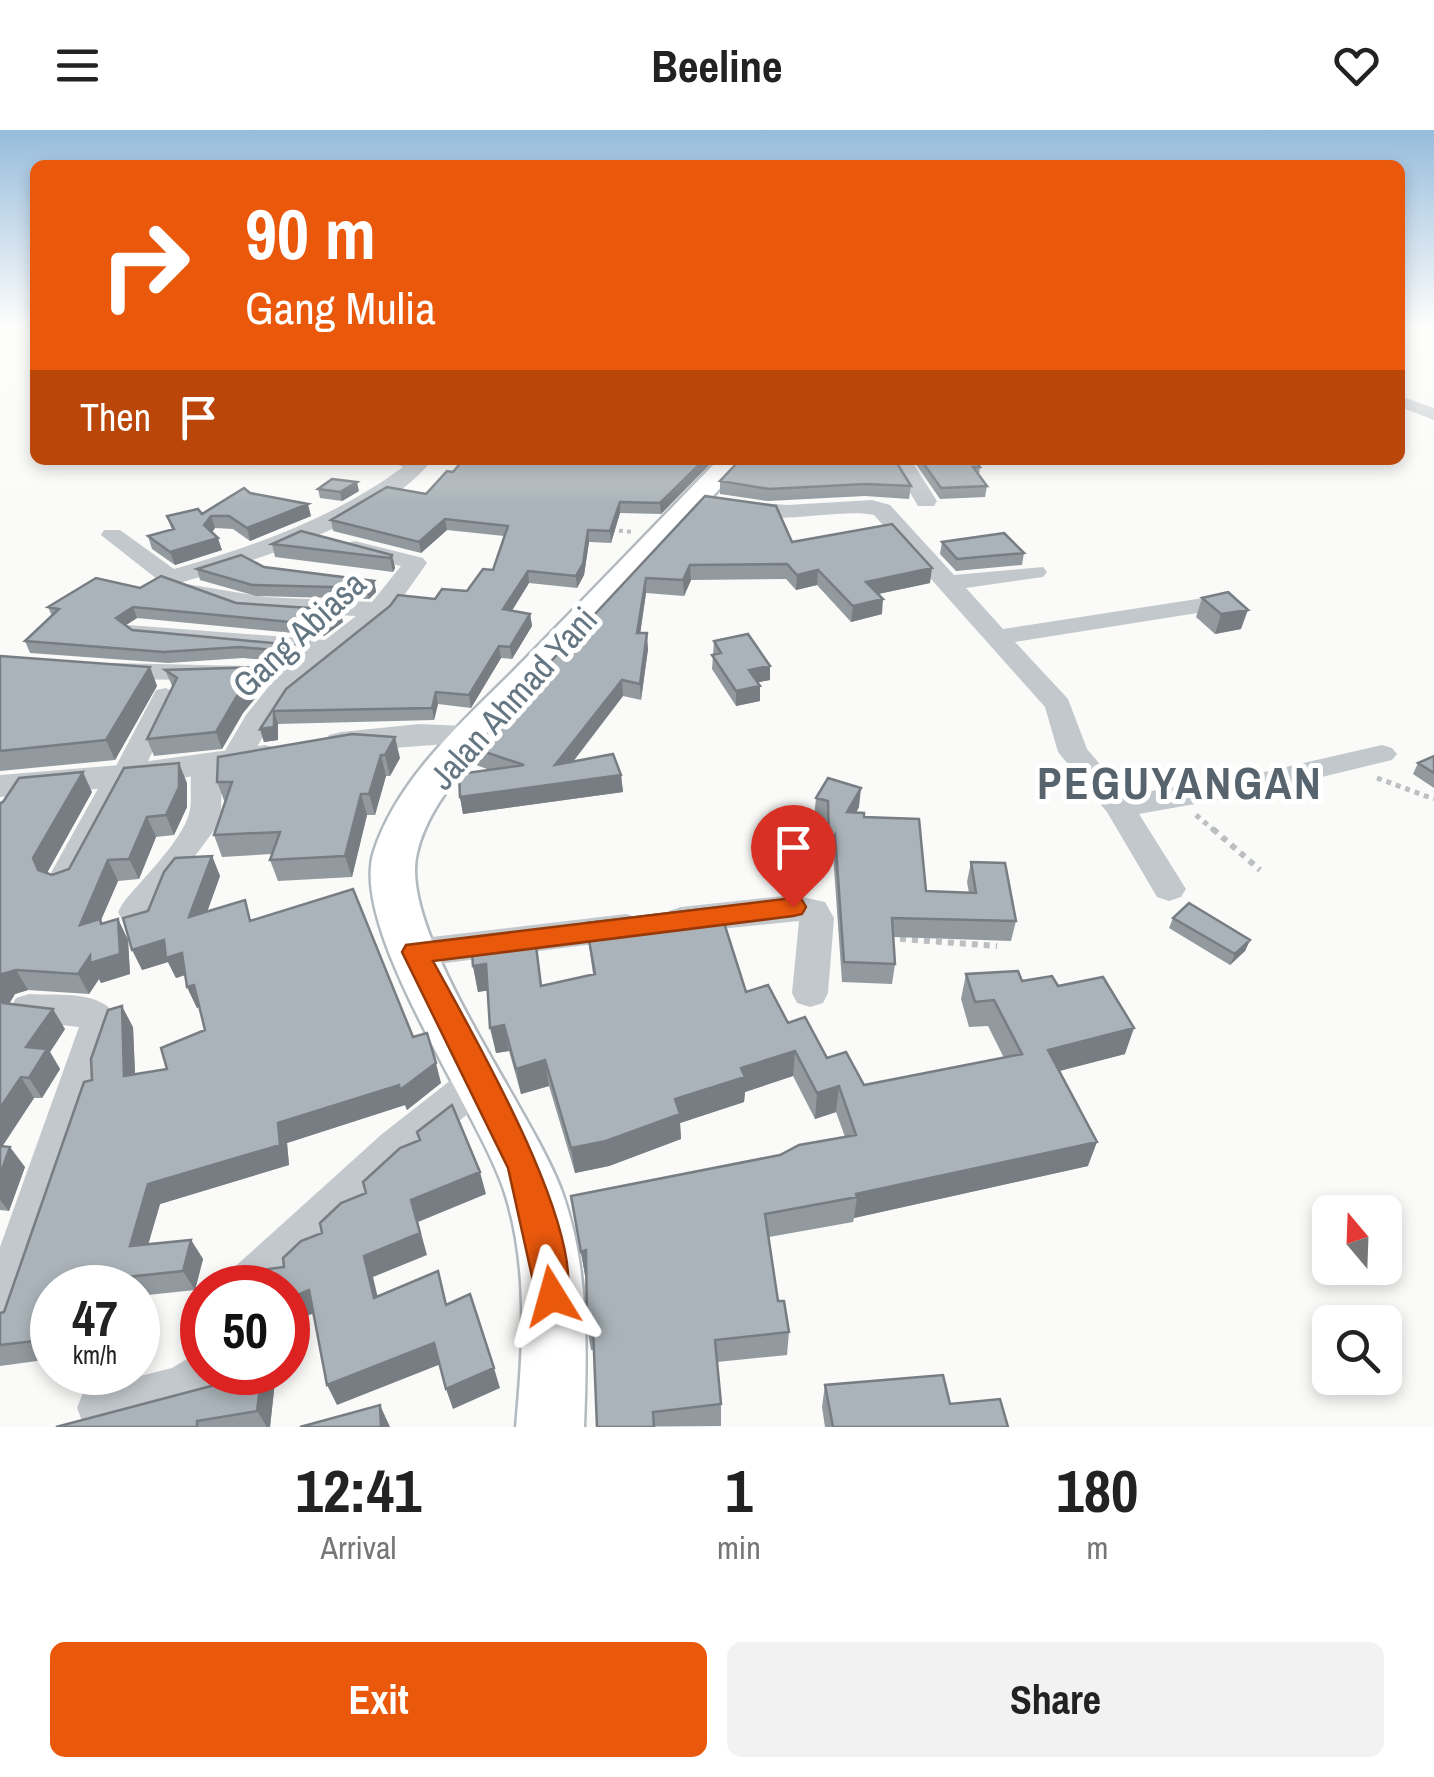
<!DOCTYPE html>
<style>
:root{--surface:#fff;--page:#f2f2f2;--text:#222;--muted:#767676;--accent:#ea580c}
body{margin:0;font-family:"Archivo Narrow",sans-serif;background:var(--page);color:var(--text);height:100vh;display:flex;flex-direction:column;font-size:38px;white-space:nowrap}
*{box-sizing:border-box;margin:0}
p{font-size:32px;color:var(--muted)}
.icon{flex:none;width:55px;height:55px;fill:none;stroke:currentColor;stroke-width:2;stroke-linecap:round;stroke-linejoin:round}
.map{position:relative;height:1297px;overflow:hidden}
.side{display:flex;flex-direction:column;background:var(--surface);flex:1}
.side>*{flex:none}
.hud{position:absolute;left:30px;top:30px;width:1375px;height:305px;border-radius:15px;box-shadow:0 5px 15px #0003;background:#ea580c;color:#fff;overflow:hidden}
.needle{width:65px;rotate:341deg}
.buttons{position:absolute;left:1312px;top:1065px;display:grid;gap:20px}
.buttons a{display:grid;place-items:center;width:90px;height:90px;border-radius:15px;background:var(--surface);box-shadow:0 5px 15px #0003;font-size:50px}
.speed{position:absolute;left:30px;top:1135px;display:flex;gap:20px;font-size:50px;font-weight:700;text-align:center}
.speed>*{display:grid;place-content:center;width:130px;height:130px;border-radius:50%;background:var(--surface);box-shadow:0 5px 15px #0003;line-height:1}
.speed small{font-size:25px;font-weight:400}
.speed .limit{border:15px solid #d22;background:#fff;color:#111}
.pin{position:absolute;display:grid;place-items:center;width:85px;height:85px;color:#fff;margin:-102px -42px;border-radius:50% 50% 50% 0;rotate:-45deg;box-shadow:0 0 10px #0007}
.pin .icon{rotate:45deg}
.me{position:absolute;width:110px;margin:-55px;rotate:352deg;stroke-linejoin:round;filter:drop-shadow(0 0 8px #0008)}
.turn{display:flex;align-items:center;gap:35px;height:210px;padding:0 50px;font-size:45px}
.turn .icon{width:130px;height:130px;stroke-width:2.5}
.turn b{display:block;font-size:70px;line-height:85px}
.then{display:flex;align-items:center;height:95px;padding:0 50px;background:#0003;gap:20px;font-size:38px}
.eta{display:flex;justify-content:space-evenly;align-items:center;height:170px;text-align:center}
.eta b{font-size:60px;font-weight:800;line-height:70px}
.action{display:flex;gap:20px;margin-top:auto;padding:20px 50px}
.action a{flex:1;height:115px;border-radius:15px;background:var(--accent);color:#fff;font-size:40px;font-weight:800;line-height:115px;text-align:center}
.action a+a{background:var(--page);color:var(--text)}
header{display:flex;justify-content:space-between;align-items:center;height:130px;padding:0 50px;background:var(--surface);font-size:45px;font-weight:800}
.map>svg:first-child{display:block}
</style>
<header><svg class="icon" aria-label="menu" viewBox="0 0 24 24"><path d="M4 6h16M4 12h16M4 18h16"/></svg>Beeline<svg class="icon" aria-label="heart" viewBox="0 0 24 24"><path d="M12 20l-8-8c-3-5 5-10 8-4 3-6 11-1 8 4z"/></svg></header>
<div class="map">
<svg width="1434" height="1297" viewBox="0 0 1434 1297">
<rect width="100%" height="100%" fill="#fafaf8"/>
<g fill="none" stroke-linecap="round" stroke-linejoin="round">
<defs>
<path id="secondary" d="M718 330H746L470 631C448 658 425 688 417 723 397 802 532 979 562 1062 589 1137 587 1219 584 1297H516C523 1220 529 1138 505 1063 479 981 348 800 374 721 400 642 472 584 528 526 592 461 655 395 718 330Z"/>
</defs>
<use href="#secondary" stroke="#b3babf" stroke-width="5"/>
<path stroke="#bbbfc2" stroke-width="4" stroke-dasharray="4 4" stroke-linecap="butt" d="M611 400 634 402"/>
<path stroke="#bbbfc2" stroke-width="5" stroke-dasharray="5 5" stroke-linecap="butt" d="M1377 648 1434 669
M1196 685 1216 702"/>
<path stroke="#bbbfc2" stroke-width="6" stroke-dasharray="6 6" stroke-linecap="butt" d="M1213 699 1260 740
M888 808 997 816"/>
<path fill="#c3c8cc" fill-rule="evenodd" d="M1400 266 1434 278V290L1400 277Z
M389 330H426L429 334C378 394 254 430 180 453L265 467 372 472 401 436 347 423 344 418 347 413 355 411 423 428 427 433 390 485 287 569 243 639 233 641 222 637 221 680 215 699 147 791 135 795 123 791 118 782 123 773C142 749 181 712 189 684 194 666 186 645 197 629L207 627 219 631 246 585 273 551 113 549 100 541 113 533 290 537 306 524 137 508 124 500 128 495 325 510 356 486 265 481 179 463 175 458 178 453H162L101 405 104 400H120L174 439C255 416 334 388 403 337Z
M911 330 937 371 934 376H918L896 339 855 337 845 331Z
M872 370 890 375 954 445 1043 437 1047 442 1043 447 966 458 1003 499 1210 467 1219 469 1222 474 1219 479 1210 481 1015 512 1068 569 1087 619 1126 665 1251 645 1382 615 1392 618 1397 624 1392 630 1251 664 1139 684 1186 759 1181 767 1169 771 1157 767 1107 682 1058 622 1045 577 874 385C840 377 755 401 728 377L739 371 787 375Z
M166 558 180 566 141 645 131 653 76 758 64 762 52 758 47 750 105 646 115 638 156 560Z
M793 765 825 772 834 788 828 863 823 873 810 877 797 873 792 863 799 791 681 803 669 799 664 790 669 781 681 777Z
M626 784 638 788 643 797 638 806 626 810 415 837 402 833 397 823 402 813 415 809Z
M29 864C60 866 103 859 119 890L23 1182 17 1199 0 1205V1117L79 897 16 890 10 879 16 868Z
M479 934 493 939 499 951 493 963 412 1030 279 1158H222L229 1142 382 1004 465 939Z
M202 1220V1242H232C212 1291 131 1297 84 1296L77 1278 84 1260 172 1238Z"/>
<path fill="#c3c8cc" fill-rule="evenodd" d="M419 594 486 597 491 604 486 611 341 622 329 619 324 612 329 605 341 602Z
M265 615 277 618 282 626 277 634 120 657 0 667V645L120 635Z"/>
<use href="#secondary" fill="#fff" fill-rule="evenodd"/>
</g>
<path fill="#929a9f" d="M463 330H714L661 384 620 383 611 413 589 412 584 445 577 458 529 453 512 481 530 484 532 496 512 529 501 528 471 578 438 574 434 590 278 594V610L264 612 260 599 286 559 435 469 467 461 493 440 504 406 447 400 421 423 333 401 331 390 426 364 453 342Z
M740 330 911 356 909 369 865 366 768 371 720 364V351Z
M913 330H991L990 334 979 335 980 337 979 345 987 356 985 367 940 369Z
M318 359 359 361 342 371 320 368Z
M250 363 311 386 250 411 233 399 215 398 212 402 222 420 175 435 152 419 148 406 172 400 167 386 202 384Z
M705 366 792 412 930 453 878 464 882 484 851 492 817 455 796 460 786 449 691 450 684 466 646 463 640 503 648 519 641 570 623 566 573 632 621 645 623 662 463 684 460 667 490 640 476 635 473 618 513 580 512 573Z
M942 412 1024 423 1022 435 956 441 940 424Z
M272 414 392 425 395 438 393 442 275 427Z
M264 437 374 451 376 462 369 469 256 466 200 450 197 439Z
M140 458 236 473 343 492 324 506 137 488 126 495 132 500 293 515 296 527 289 532 243 528 168 533 30 523 25 511 52 486 48 477Z
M1202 468 1241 499 1215 504 1196 487Z
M714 511 770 536V550L758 552 760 556V571L736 576 712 539Z
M0 526 150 537 157 556 115 630 0 641Z
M165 540 267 554 243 583 222 619 154 626 147 609 173 558Z
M352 604 400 628 390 646H386L375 685H367L352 747 278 751 270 730 272 724 222 727 214 705 225 673 217 652Z
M1434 626V658L1413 644 1418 633Z
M187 653V677L174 705 156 707 139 749 118 751 101 790 103 794 118 789 128 810 130 844 101 853 99 849 89 864 28 860 15 864 9 874 65 899 50 922 60 939 42 968H34L2 1016 25 1037 9 1081 0 1080V673L92 662 47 743 52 745 69 739Z
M816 668 859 677 856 683 864 687 926 761 969 763 967 752 971 732 1016 791 1011 811 893 807 895 834 892 854 842 852 833 724 827 733V691L814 687Z
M212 726 220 746 207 782 253 790 413 907 441 953 407 980 405 975 287 1013 289 1035 160 1074 148 1114 191 1110 203 1129 195 1160 138 1166V1158H52V1229L0 1236V1183L4 1182 92 950 133 897 135 944 167 939 205 900 200 876 197 878 187 857 185 845 176 848 168 832 142 840 148 781Z
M1173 788 1250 810 1245 821 1230 835 1169 798Z
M586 793 746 862 788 893 827 928 864 955 1004 928 988 896 969 897 961 869 966 844 1058 856 1125 924 1059 941 1088 1036 854 1088 853 1092 769 1107 778 1171 789 1202 787 1225 717 1232 721 1274V1296L597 1297 594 1220H591L587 1197V1145H585L575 1090 780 1025 845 1007 836 982 815 989 793 946 745 962 744 972 680 993 681 1009 609 1036 575 1043 549 956 521 964 509 921 496 923 488 860 478 862 473 836 542 856 593 844Z
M276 1242 270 1297H56Z
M825 1255 950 1274 1008 1297H825L822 1277Z"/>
<path fill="#777d82" d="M704 330H714L661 384 660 373Z
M357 352 359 361 342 371 340 362Z
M620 372V383L611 413 610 401Z
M308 374 311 386 250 411 247 398Z
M211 386 215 398 208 408 204 395Z
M445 389 447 400 421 423 419 412Z
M588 400 589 412 584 445 577 458 576 446Z
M218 408 222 420 175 435 170 422Z
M392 425 395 438 393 442 390 428Z
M690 435 691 450 684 466 683 450Z
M932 438 930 453 864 467 866 452Z
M818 440 817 455 796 460 797 445Z
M528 441 529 453 505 491 503 479Z
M646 448V463L638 519 637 503Z
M374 451 376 462 369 469 367 458Z
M883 469 882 484 851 492 853 476Z
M133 477 137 488 120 499 116 488Z
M340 480 343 492 324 506 321 495Z
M1248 480 1241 499 1215 504 1221 484Z
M530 484 532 496 512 529 510 517Z
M647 503 648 519 641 570 640 554Z
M293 515 296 527 289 532 286 521Z
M499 516 501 528 471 578 469 565Z
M770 536V550L749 554V540Z
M150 537 157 556 115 630 106 610Z
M261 537 267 554 243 583 222 619 216 602 237 566Z
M622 550 623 566 557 652 555 635Z
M760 556V571L736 576V561Z
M436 562 438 574 434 590 432 578Z
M274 581 278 594V610L264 612 260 599Z
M395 607 400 628 390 646 385 625Z
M381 625 386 646 375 685 369 664Z
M179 633 187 653V677L174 705 166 685Z
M83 642 92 662 44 748 49 760 33 728Z
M621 645 623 662 463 684 460 667Z
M861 658 859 677 845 702 847 682Z
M361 664 367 685 352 747 345 726Z
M147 687 156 707 139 749 129 729Z
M835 705 833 724 827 733 829 714Z
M212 726 220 746 198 807 189 787Z
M108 730 118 751 101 790 111 809V815L80 795Z
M118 789 128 810 130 844 101 853 99 849 89 864 78 844Z
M164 810 182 823 191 843 176 848 168 832 142 840 132 820Z
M1250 810 1245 821 1230 835 1235 824Z
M486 834 491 860 478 862 473 836Z
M16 840 28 860 15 864 7 877 16 894 0 868V847L2 844Z
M194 855 204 875 197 878 187 857Z
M122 876 133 897 136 966 124 946Z
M53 879 65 899 50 922 60 939 42 968 29 948 26 917Z
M504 895 509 921 496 923 490 898Z
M1134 898 1125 924 1040 946 1048 920Z
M795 921 793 946 745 962 744 972 680 993 681 1009 609 1036 575 1043 571 1018 741 938Z
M545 930 549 956 521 964 516 939Z
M436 933 441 953 407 980 405 975 287 1013 289 1035 160 1074 142 1136 130 1116 148 1054 278 993Z
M21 947 34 968 0 1020V978Z
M839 956 836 982 815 989 817 963Z
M1097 1012 1088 1036 854 1088 857 1067 856 1064Z
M10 1017 25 1037 9 1081 0 1070V1045Z
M480 1042 486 1064 418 1092 427 1125 373 1147 383 1189 374 1168 364 1126 411 1070Z
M191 1110 203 1129 195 1160 183 1141Z
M586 1120 590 1144 585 1145 581 1122Z
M309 1160 319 1181 288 1194V1169Z
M434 1213 441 1234 337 1275 327 1255Z
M494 1238 500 1258 453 1279 446 1259Z
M262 1242H276L270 1297H267L257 1281Z
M380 1275 390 1297H381Z"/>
<path fill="#aab3b9" stroke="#777d82" stroke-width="2.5" d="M463 330H704L660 373 620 372 610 401 588 400 583 434 576 446 528 441 503 479 530 484 510 517 499 516 469 565 436 562 432 578 274 581V597L260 599 286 559 390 476 398 465 435 469 442 459 467 461 483 439 493 440 508 396 445 389 419 412 331 390 387 357 426 364 447 341 453 342Z
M740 330H895L911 356 866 354 769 359 720 351Z
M921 330H975L980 337H973L987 356 941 358Z
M332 349 357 352 340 362 318 359Z
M244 358 250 363 308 374 247 398 229 386H211L204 395 218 408 170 422 148 406 174 399 167 386 198 379 202 384Z
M705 366 776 376 792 412 892 394 932 438 866 452 883 469 853 476 818 440 797 445 787 434 690 435 683 450 646 448 637 503H647L640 554 622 550 555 635 613 624 621 645 460 667 459 644 524 635 473 618 519 574 512 573Z
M301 401 392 425 390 428 272 414Z
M1004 403 1024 423 957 429 942 412Z
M241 425 264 437 374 451 367 458 252 455 197 439Z
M161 446 236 473 340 480 321 495 133 477 116 488 132 500 293 515 286 521 239 517 164 522 25 511 59 479 48 477 96 448 140 458Z
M1228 462 1248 480 1221 484 1202 468Z
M748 504 770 536 749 540 760 556 736 561 712 525 721 523 714 511Z
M0 526 150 537 106 610 0 621Z
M261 537 237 566 216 602 147 609 177 548 165 540Z
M352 604 395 607 385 625H381L369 664H361L345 726 270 730 280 702 214 705 232 652H217L218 627Z
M1434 626V643L1418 633Z
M179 633V657L166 685 147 687 129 729 108 730 80 795 100 789 101 794 118 789 120 824 90 833V826L78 844 16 840 2 844 0 847V673L3 672 19 648 83 642 33 728 38 740 52 745 69 739 124 638Z
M828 648 861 658 847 682 864 683V687L919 689 926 761 976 763 971 732 1005 733 1016 791 892 788 895 834 844 832 835 705 829 714 828 671 816 668Z
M212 726 189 787 245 770 250 791 353 759 413 907 427 903 436 933 400 960 399 955 278 993 280 1015 148 1054 130 1116 191 1110 183 1141 89 1151 87 1158H52V1209L0 1215V1183L4 1182 84 952 92 950 91 929 108 880 122 876 124 946 167 939 161 918 205 900 194 855 187 857 182 823 166 828 164 810 132 820 123 788 148 781 164 742 175 728Z
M1189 773 1250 810 1235 824 1173 788Z
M719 777 746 862 768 855 788 893 805 887 827 928 846 922 864 955 1022 924 994 870 975 872 966 844 1018 841 1022 851 1052 846 1058 856 1103 847 1134 898 1048 920 1097 1012 856 1064 857 1067 765 1084 778 1171H784L789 1202 715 1210 721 1274 653 1282 654 1297H597L593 1197H587L586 1120 581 1122 571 1066 780 1025 799 1015 856 1005 839 956 817 963 795 921 741 938 745 947 675 969 680 984 606 1011 571 1018 545 930 516 939 504 895 490 898 486 834 473 836 471 808 534 800 541 856 595 844 586 793Z
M0 868 3 873 53 879 26 917 47 919 29 948 21 947 0 978Z
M452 975 480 1042 411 1070 420 1103 364 1126 374 1168 438 1141 446 1175 470 1164 494 1238 446 1259 434 1213 327 1255 309 1160 288 1169V1158H231L233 1144 284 1137 283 1128 301 1111 322 1103 320 1093 341 1073 366 1063 363 1052 400 1018 420 1010 417 1002Z
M0 1016 10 1017 0 1045Z
M217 1242H262L257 1281 197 1291V1297H56L215 1255Z
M943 1245 950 1274 1000 1269 1008 1297H833L825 1255Z
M380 1275 381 1297H300Z"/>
<linearGradient id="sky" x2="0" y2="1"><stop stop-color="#96bcdc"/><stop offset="0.52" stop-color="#fdfdfc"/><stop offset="1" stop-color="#fdfdfc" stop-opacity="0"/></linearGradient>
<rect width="1434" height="377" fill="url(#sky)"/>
<path fill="#ea580c" stroke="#983908" stroke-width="2.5" d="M793 768 802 770 806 777 802 784 793 786 433 831C469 898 593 1108 564 1178L552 1183 539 1178 508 1038 402 822 406 815Z"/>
<g text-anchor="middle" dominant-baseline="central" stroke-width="10" stroke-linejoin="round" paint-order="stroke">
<g font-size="35" fill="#657683" stroke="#fff">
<text transform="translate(299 504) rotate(-43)">Gang Abiasa</text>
<text transform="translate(513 568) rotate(-48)">Jalan Ahmad Yani</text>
</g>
<g font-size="45" font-weight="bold" letter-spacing="2.5" fill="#57646e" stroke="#fff">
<text x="1180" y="652">PEGUYANGAN</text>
</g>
</g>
</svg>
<div class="buttons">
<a><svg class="needle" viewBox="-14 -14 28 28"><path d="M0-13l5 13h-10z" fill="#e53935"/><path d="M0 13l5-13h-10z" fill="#767676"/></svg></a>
<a><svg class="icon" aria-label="search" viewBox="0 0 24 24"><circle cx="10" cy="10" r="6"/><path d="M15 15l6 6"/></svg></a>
</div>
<div class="speed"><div>47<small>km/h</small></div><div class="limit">50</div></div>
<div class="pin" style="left:793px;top:777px;background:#d93025"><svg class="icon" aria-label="arrive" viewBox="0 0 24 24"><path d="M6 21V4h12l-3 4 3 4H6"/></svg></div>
<svg class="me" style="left:552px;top:1166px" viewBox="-20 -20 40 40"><path d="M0-17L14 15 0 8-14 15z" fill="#ea580c" stroke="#fff" stroke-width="4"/></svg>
<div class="hud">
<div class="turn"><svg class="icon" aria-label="right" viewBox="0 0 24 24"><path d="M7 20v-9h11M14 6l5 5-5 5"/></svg><div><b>90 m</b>Gang Mulia</div></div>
<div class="then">Then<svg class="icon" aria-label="arrive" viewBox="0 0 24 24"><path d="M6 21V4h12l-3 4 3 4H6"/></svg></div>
</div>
</div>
<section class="side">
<div class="eta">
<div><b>12:41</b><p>Arrival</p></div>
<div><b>1</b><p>min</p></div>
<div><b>180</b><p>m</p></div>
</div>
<div class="action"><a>Exit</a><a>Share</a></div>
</section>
